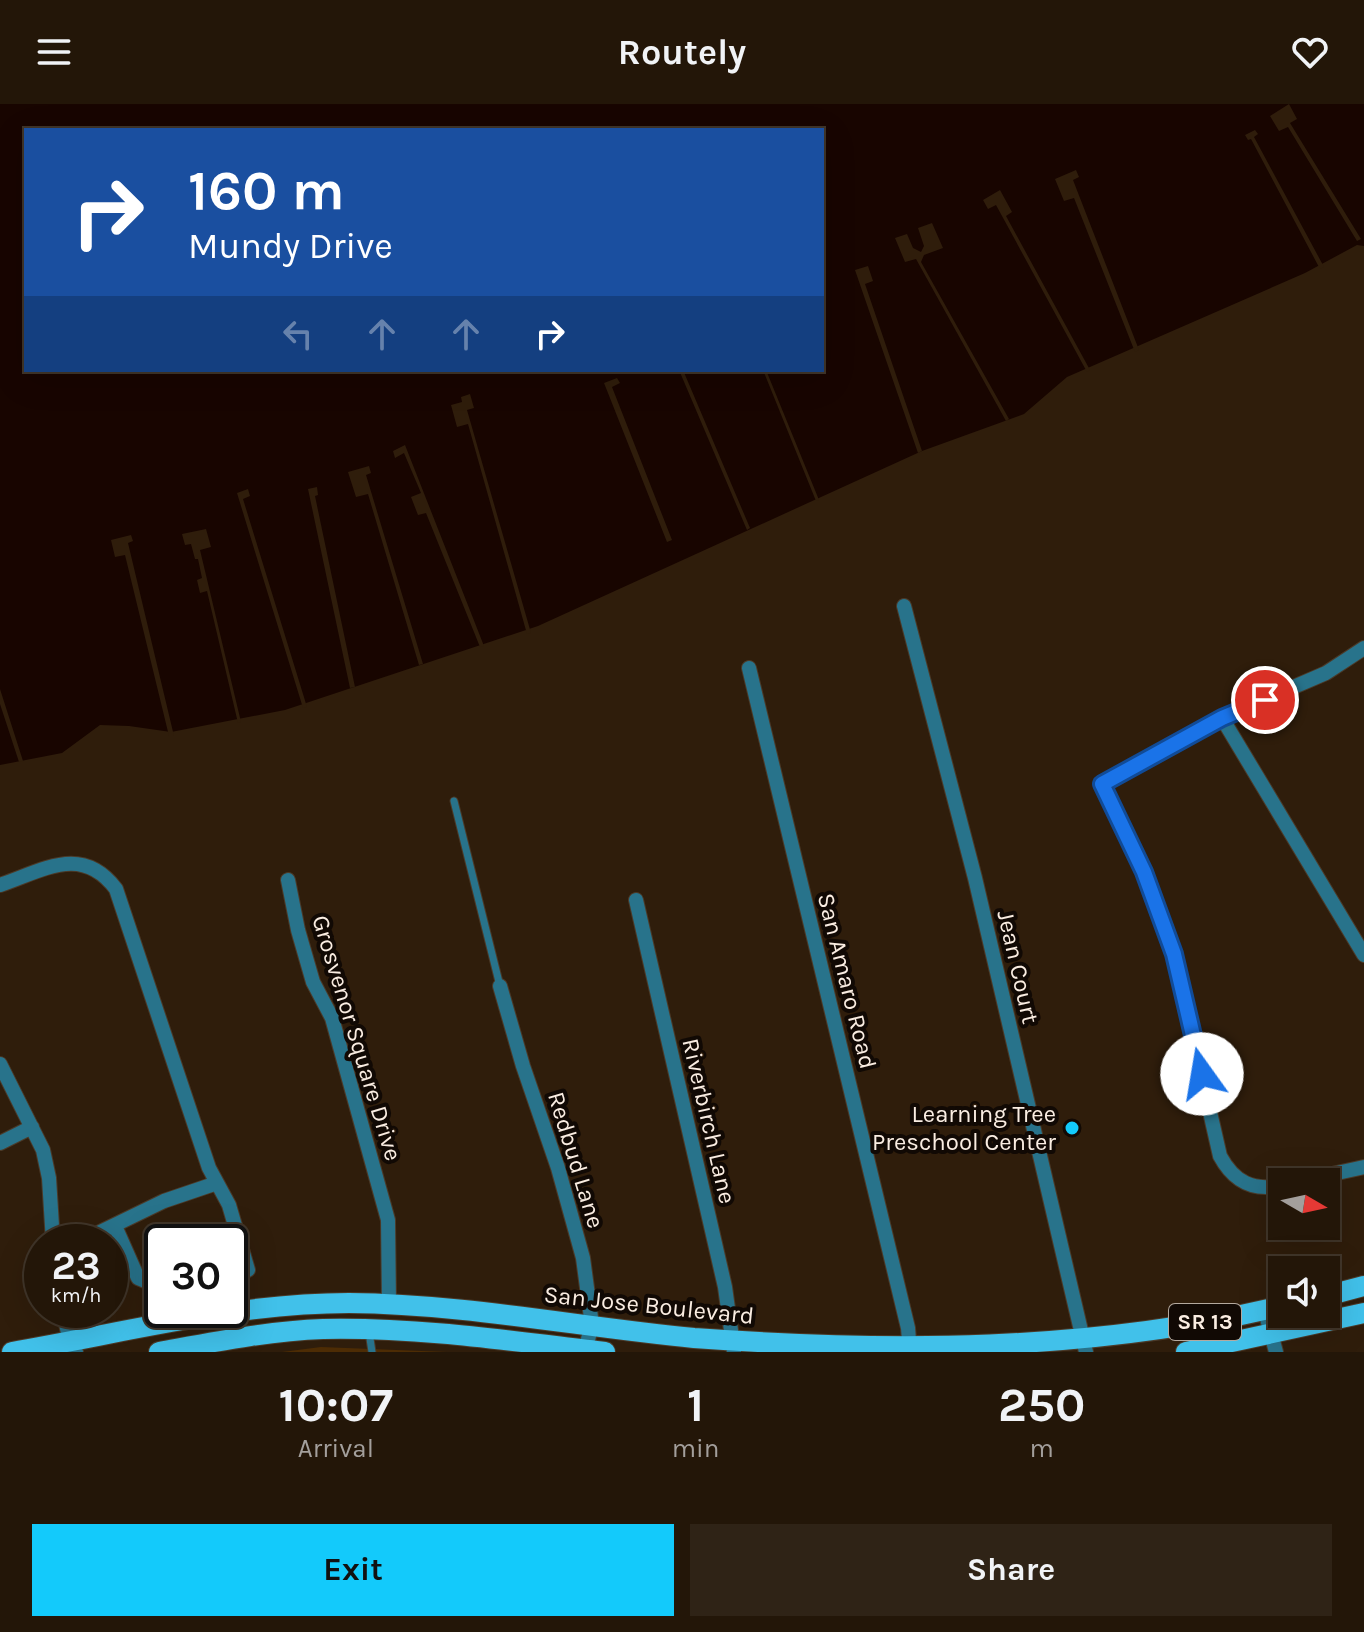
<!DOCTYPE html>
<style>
:root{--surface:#231608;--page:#2f2316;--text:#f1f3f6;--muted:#a39f9c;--line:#403529;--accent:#13cafb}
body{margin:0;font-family:Karla,sans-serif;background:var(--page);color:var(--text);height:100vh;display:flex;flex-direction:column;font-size:30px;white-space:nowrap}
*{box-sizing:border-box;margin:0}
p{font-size:26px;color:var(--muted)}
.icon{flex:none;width:44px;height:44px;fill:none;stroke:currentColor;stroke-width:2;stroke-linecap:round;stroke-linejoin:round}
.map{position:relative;height:1248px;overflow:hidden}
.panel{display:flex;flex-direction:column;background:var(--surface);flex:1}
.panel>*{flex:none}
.top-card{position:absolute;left:24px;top:24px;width:800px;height:244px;border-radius:0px;box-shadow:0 8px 32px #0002,0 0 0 2px var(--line);background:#1a4fa0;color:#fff;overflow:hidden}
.needle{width:52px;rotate:99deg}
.controls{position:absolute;left:1268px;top:1064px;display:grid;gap:16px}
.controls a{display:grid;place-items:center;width:72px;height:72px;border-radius:0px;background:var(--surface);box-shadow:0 8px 32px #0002,0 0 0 2px var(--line);font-size:40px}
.speed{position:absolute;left:24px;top:1120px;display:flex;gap:16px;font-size:40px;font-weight:700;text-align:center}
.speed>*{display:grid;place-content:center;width:104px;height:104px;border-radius:50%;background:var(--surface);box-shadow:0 8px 32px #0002,0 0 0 2px var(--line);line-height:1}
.speed small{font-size:20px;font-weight:400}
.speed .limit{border:4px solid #111;border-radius:12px;background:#fff;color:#111}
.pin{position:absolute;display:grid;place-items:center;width:68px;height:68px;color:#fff;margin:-34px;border:4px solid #fff;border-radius:50%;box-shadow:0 2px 8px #0007}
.me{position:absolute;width:88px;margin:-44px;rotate:347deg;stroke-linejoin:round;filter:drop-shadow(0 0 6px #0008)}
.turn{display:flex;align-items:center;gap:28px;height:168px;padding:0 32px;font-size:36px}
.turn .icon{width:104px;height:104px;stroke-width:2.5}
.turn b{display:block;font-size:56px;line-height:68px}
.lanes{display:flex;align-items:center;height:76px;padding:0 32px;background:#0003;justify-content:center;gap:40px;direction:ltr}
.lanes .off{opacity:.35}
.eta{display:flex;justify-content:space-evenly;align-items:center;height:136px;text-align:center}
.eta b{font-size:48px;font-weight:700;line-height:56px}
.primary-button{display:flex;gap:16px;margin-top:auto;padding:16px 32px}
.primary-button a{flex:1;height:92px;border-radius:0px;background:var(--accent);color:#111;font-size:32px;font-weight:700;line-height:92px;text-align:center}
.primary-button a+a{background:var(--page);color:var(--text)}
header{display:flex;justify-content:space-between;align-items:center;height:104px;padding:0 32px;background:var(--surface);font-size:36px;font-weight:700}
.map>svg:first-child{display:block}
</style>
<header><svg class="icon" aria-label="menu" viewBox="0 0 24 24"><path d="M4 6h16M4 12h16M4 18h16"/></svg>Routely<svg class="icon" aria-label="heart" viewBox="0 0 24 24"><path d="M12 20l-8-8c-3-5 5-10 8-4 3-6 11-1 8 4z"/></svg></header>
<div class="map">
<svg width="1364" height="1248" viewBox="0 0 1364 1248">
<rect width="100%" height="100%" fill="#2f1d0b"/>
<path fill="#4d2c04" d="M321 1243 447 1248H282Z"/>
<path fill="#180500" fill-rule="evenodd" d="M0 0H1364V142L1357 141 1305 169 1067 273 1024 310 922 347 538 522 285 606 171 628 129 622 100 621 62 649 0 661ZM26 26H822V266H26Z"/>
<path fill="#2f1d0b" d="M1289 0 1297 15 1290 19 1361 135 1357 137 1288 23 1279 27 1270 12Z
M1255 26 1258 30 1254 33 1324 163 1320 165 1251 35 1248 36 1245 31Z
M1076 66 1079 73 1073 76 1139 246 1135 248 1074 94 1064 97 1055 75Z
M1000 86 1012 108 1006 112 1090 266 1087 268 996 101 988 105 983 96Z
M932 119 943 144 924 151 921 158 1009 315 1006 317 916 155 905 158 895 134 907 130 913 144 921 148 924 142 918 124Z
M868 162 873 177 865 180 922 347 918 349 855 166Z
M679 266H683L750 424 747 426Z
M763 266H766L819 396 816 397Z
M617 274 620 279 612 283 672 436 667 438 604 279Z
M470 290 474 304 467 306 531 529 527 530 468 320 457 323 451 301 462 298 461 293Z
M405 341 484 542 480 543 426 409 418 411 411 393 421 389 404 349 395 354 393 347Z
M369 362 371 369 366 371 423 560 419 561 368 390 356 393 348 368Z
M317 383 318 391 315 392 355 583 350 584 308 385Z
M248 385 250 392 243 395 307 603 303 604 237 389Z
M206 425 211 443 200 446 241 618 238 619 207 487 200 489 197 476 202 474 198 455H195L191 440 185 441 182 430Z
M131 431 133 437 128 439 174 632H169L125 451 115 453 111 436Z
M0 585 23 657 19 658 0 600Z"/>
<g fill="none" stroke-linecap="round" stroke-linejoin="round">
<defs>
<path id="service" d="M454 697 500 882
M369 1228 372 1248"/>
<path id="minor" d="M904 502 975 774 1086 1248
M749 564 908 1224 910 1248
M1222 614 1364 851
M288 776 298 826 313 878 332 914 388 1116 389 1200
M0 781C44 766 82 740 116 785L209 1064 229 1101 248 1166 230 1169
M636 796 725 1183 734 1248
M500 882 523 962 558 1064 583 1154 592 1221 585 1246
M0 960 43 1046 49 1074 53 1138
M0 1039 32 1023
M1296 1078 1364 1063
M1282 1081C1253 1088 1234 1078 1220 1052L1174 850 1144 768 1102 680 1222 614 1326 569 1364 544
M115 1122 138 1174 150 1179 162 1178
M53 1136 94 1131 164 1097 217 1079
M63 1206 70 1238 76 1248
M1265 1207 1276 1248"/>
<path id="primary" d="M1326 1192 1364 1182
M12 1248C123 1229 236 1199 349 1199 465 1200 579 1223 694 1234 890 1248 1090 1248 1282 1202
M159 1248C214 1238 268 1227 323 1225 418 1223 511 1237 605 1248
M1186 1248 1364 1209"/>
</defs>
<use href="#service" stroke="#4b3a29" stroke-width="9"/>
<use href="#minor" stroke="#4b3a29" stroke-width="16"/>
<use href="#primary" stroke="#4b3a29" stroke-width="22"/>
<use href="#service" stroke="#28738b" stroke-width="7"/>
<use href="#minor" stroke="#28738b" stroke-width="14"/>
<use href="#primary" stroke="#41c1ea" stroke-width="20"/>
</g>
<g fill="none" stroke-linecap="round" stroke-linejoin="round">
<defs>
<path id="route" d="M1202 970 1174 850 1144 768 1102 680 1222 614 1265 596"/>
</defs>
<use href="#route" stroke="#114b97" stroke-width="20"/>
<use href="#route" stroke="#1a73e8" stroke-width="14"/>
</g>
<circle fill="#13cafb" stroke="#110904" stroke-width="3" cx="1072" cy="1024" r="8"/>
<g text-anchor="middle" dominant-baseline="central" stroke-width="8" stroke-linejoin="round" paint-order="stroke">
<rect fill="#110904" stroke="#b4a99f" stroke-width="2" x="1169" y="1200" width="72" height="36" rx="6"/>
<g font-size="22" font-weight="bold" fill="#faede2">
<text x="1205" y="1218">SR 13</text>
</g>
<g font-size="24" fill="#faede2" stroke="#110904">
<text transform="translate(1018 863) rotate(77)">Jean Court</text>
<text transform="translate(847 877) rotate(76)">San Amaro Road</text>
<text transform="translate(357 934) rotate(73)">Grosvenor Square Drive</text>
<text transform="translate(709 1017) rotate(77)">Riverbirch Lane</text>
<text transform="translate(576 1056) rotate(73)">Redbud Lane</text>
<text transform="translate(649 1201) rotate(6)">San Jose Boulevard</text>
</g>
<g font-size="24" fill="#faede2" stroke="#110904" text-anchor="end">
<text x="1056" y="1010">Learning Tree<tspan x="1056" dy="28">Preschool Center</tspan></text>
</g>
</g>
</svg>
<div class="controls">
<a><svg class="needle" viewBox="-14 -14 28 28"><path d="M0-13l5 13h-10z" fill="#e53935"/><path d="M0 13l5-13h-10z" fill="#a39f9c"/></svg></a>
<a><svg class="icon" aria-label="sound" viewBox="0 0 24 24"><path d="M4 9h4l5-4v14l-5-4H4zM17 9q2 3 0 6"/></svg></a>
</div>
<div class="speed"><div>23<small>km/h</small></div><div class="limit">30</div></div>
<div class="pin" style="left:1265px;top:596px;background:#d93025"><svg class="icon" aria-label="arrive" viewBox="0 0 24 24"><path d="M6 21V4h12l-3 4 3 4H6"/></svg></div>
<svg class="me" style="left:1202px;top:970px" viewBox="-20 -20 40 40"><circle r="19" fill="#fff"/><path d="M0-13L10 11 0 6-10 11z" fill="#1a73e8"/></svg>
<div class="top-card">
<div class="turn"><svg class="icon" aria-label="right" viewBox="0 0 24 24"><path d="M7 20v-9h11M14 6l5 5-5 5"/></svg><div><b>160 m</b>Mundy Drive</div></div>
<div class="lanes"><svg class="icon off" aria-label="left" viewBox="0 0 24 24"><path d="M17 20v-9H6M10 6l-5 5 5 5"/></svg><svg class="icon off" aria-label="ahead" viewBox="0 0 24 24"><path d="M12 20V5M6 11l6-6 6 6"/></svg><svg class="icon off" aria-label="ahead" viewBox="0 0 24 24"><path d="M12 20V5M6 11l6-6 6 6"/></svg><svg class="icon" aria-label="right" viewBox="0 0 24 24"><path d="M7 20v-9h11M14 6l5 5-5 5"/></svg></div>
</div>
</div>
<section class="panel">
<div class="eta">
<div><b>10:07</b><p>Arrival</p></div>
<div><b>1</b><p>min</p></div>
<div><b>250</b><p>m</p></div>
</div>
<div class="primary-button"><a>Exit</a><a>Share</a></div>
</section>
